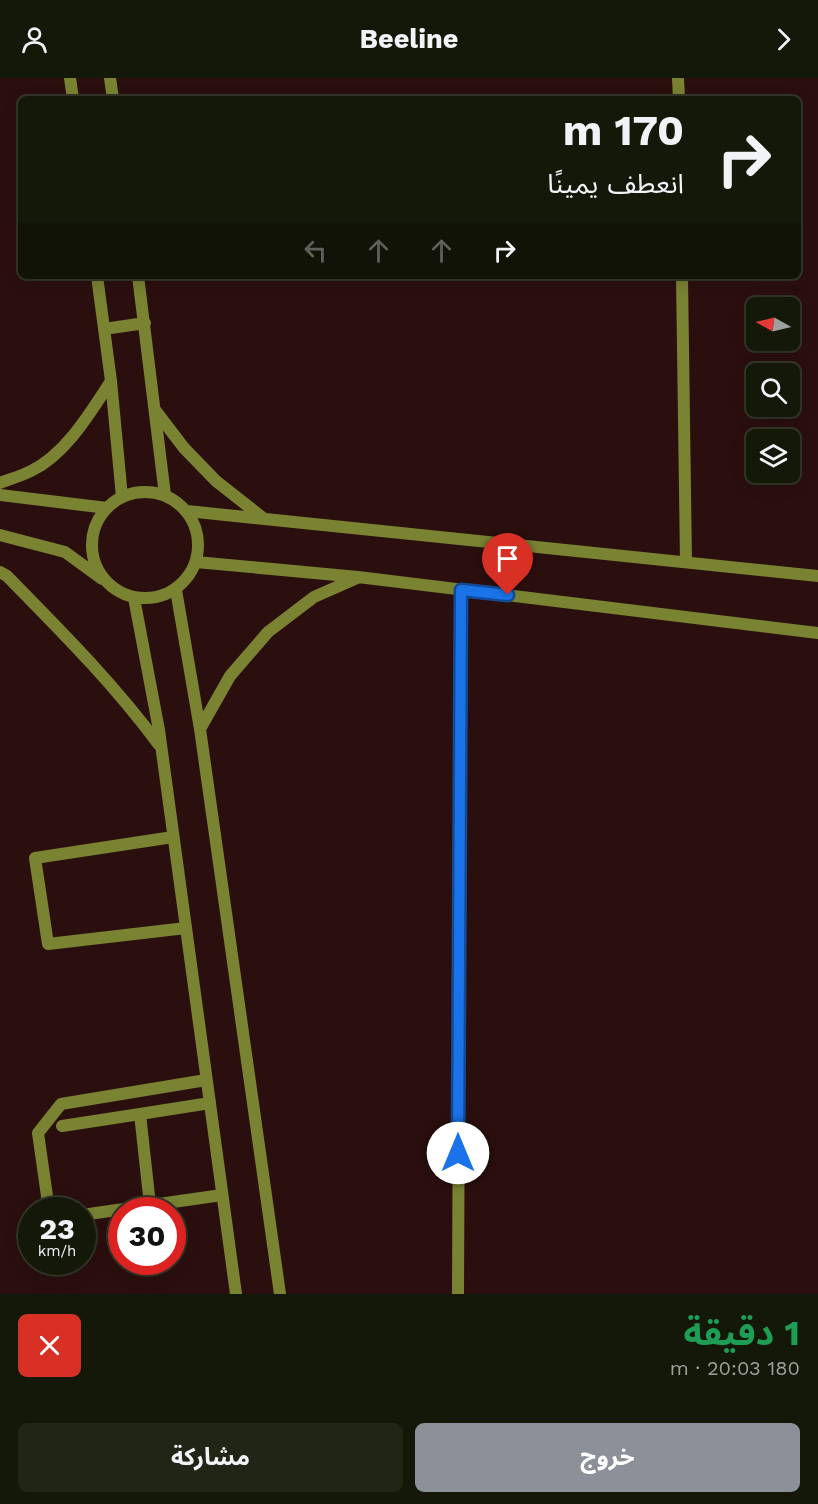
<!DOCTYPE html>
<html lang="ar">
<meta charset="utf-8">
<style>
:root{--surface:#141808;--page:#212516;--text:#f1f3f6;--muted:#9da09c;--line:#333729;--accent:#8c9099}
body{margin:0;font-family:"Work Sans","Noto Sans Arabic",sans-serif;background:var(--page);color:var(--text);direction:rtl;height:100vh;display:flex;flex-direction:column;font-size:22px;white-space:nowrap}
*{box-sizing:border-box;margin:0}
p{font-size:20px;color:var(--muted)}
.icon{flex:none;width:33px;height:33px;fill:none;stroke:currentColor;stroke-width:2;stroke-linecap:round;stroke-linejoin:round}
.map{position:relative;height:1216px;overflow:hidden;direction:ltr}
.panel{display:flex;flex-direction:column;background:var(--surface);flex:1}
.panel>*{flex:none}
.top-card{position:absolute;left:18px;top:18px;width:783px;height:183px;border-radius:9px;box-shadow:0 3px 15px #0003,0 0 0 2px var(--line);direction:rtl;background:#141808;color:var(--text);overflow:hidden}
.needle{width:39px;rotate:278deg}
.fabs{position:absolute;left:746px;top:219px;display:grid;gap:12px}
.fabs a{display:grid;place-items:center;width:54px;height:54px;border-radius:9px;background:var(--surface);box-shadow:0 3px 15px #0003,0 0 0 2px var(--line);font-size:30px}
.speed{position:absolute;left:18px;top:1119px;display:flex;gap:12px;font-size:30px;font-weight:700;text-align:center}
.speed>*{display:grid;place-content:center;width:78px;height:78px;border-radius:50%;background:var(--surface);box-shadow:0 3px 15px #0003,0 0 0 2px var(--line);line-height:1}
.speed small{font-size:15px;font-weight:400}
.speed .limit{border:9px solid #d22;background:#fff;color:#111}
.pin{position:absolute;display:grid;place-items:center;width:51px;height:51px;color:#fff;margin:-62px -26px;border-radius:50% 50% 50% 0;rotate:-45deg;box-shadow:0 0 6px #0007}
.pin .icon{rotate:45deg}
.me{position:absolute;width:66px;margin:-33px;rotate:0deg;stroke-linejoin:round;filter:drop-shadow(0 0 4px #0008)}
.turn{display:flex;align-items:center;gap:21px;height:126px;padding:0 18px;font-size:27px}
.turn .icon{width:78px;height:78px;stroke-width:2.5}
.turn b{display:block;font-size:42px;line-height:51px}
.lanes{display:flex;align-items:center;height:57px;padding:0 18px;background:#0003;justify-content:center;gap:30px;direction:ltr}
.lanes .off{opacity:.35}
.round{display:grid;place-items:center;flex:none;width:63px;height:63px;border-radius:9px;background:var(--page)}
.overview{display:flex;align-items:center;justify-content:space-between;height:102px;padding:0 18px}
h1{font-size:36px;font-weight:700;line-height:45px;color:#1e9e55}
.primary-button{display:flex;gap:12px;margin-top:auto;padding:12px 18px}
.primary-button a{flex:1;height:69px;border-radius:9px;background:var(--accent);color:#fff;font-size:24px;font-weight:700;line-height:69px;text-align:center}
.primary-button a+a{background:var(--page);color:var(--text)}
header{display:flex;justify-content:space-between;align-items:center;height:78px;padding:0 18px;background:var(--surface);font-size:27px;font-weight:700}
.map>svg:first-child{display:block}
</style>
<header><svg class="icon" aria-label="forward" viewBox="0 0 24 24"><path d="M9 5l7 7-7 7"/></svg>Beeline<svg class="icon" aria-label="person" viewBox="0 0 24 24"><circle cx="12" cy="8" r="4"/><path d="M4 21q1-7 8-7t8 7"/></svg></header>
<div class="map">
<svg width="818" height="1216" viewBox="0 0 818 1216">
<rect width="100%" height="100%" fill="#1b200b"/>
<path fill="#2b0f0e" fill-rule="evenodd" d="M0 0H818V1216H0ZM21 21H798V198H21ZM756 230H789V262H756ZM756 296H789V328H756ZM756 362H789V394H756ZM32 1132H82V1184H32ZM122 1132H172V1184H122Z"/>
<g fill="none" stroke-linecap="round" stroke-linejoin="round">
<path stroke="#798332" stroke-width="12" d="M173 759 35 780 48 866 186 850
M140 1036 210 1025
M62 1048 140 1036 150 1127
M49 1132 38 1055 61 1026 206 1002
M82 1137 222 1117"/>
<path stroke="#798332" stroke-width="12" d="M678 0 679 21
M682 198 686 484
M458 1216 461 512"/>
<path stroke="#798332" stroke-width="12" d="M70 0 73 21
M110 0 113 21
M97 198 111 303 122 419
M138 198 165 417
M104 251 145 245
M155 332 184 370 216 403 263 440
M0 405C10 401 21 398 31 393 66 376 90 335 111 303
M92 467a53 53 0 1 1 106 0a53 53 0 1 1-106 0Z
M0 417 107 430
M187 433 818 498
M0 457 65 474 102 501
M196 484 358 499 818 555
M0 494 7 498C61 553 114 606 159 667
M176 512 200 651 280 1216
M134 520 159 652 236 1216
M200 651 230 598 268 554 314 519 357 500"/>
</g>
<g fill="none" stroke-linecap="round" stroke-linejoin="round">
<defs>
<path id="route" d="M458 1075 461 512 508 517"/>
</defs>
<use href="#route" stroke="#114b97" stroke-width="15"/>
<use href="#route" stroke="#1a73e8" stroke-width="10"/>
</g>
</svg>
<div class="fabs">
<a><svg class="needle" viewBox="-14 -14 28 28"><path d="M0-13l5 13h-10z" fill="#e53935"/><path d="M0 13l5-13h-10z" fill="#9da09c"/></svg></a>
<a><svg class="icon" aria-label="search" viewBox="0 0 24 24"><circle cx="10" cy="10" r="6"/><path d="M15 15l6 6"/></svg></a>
<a><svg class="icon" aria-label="layers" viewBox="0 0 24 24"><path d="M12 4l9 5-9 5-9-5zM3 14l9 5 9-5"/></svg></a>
</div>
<div class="speed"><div>23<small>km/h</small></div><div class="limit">30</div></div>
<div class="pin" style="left:508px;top:517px;background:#d93025"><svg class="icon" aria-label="arrive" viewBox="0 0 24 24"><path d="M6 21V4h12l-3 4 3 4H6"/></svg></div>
<svg class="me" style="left:458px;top:1075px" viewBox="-20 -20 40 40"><circle r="19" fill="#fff"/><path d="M0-13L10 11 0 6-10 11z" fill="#1a73e8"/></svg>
<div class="top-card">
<div class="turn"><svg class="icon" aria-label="right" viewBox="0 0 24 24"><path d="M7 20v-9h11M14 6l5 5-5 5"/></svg><div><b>170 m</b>انعطف يمينًا</div></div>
<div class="lanes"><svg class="icon off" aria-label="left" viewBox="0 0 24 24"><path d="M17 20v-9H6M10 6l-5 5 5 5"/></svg><svg class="icon off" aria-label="ahead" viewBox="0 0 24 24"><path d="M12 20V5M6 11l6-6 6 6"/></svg><svg class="icon off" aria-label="ahead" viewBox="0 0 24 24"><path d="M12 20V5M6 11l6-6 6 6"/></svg><svg class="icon" aria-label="right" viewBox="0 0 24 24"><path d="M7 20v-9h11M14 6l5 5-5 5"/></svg></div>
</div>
</div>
<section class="panel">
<div class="overview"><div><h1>1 دقيقة</h1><p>180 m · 20:03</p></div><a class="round" style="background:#d93025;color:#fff"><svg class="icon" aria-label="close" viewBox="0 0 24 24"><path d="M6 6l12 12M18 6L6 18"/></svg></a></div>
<div class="primary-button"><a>خروج</a><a>مشاركة</a></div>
</section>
